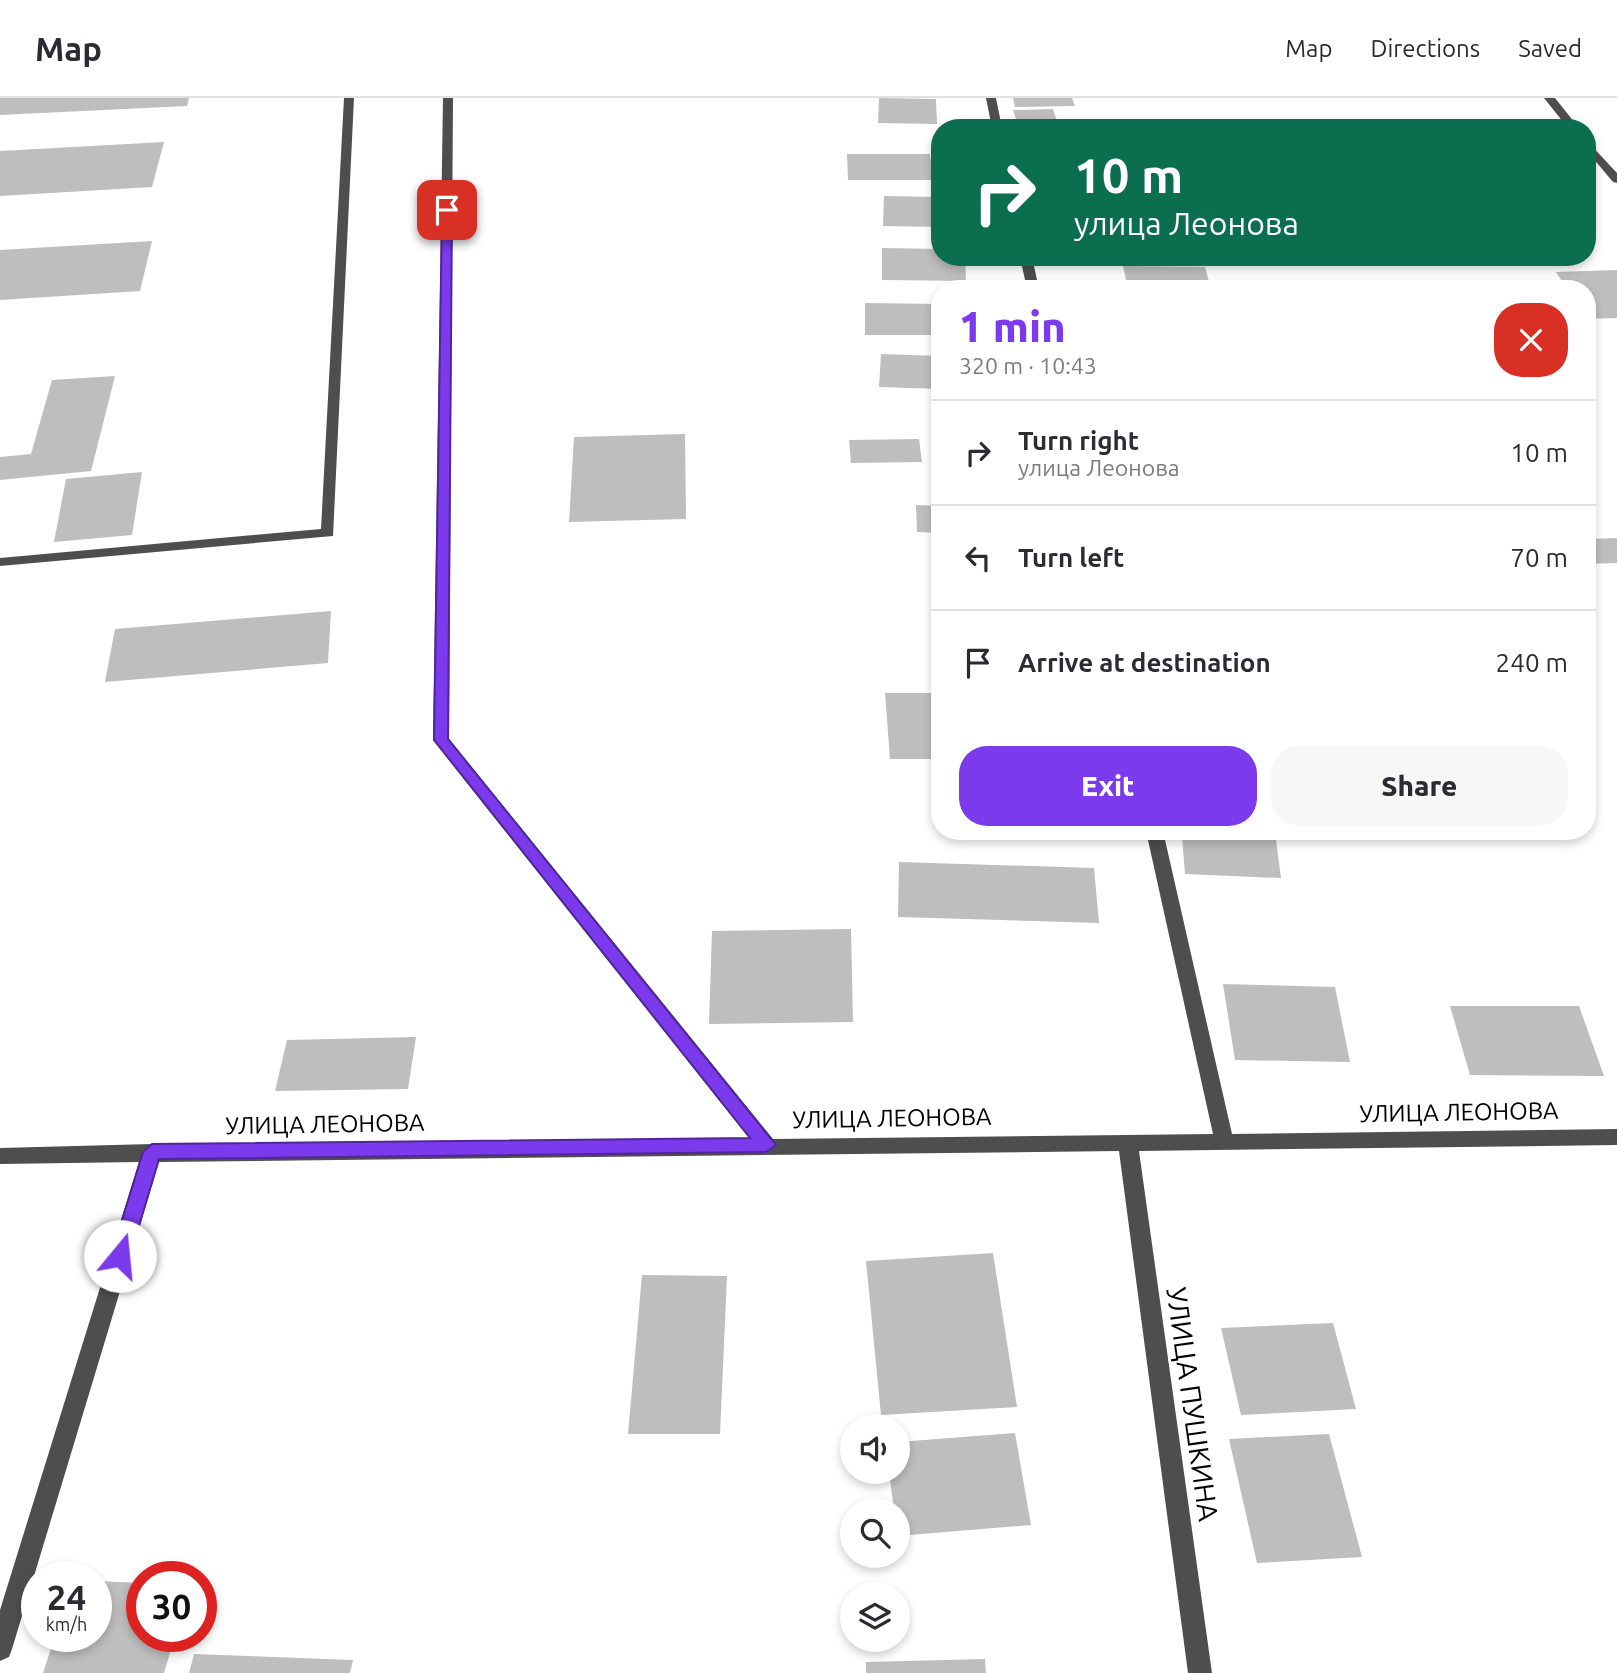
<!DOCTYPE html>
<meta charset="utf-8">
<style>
:root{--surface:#fff;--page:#f7f7f7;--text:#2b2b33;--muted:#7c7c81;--line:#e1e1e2;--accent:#7c3aed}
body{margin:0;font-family:Ubuntu,sans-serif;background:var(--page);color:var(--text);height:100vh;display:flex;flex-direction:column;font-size:26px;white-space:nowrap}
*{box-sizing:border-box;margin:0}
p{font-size:23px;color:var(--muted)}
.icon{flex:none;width:38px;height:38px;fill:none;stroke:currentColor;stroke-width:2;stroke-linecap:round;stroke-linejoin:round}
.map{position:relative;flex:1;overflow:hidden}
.sheet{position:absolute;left:931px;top:182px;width:665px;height:560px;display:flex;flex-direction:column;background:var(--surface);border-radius:28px;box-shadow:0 4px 10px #0003}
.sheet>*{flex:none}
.hud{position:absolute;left:931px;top:21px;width:665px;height:147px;border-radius:28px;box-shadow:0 4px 10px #0003;background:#0b6e4f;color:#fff;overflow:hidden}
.fabs{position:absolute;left:840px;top:1316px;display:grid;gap:14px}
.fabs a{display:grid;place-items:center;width:70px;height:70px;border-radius:50%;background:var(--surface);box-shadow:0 4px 10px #0003;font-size:35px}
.speed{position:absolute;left:21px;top:1463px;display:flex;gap:14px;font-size:35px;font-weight:700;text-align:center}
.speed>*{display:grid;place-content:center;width:91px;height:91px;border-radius:50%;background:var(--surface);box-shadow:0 4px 10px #0003;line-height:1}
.speed small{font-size:18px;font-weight:400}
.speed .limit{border:10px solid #d22;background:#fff;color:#111}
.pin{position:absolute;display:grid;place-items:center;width:60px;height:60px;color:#fff;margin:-30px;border-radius:14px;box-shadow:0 4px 10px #0006}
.me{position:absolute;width:77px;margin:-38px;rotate:17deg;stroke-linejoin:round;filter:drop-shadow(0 0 5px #0008)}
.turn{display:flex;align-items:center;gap:24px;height:147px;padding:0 28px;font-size:32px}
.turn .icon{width:91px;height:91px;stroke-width:2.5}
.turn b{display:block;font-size:49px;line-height:60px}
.round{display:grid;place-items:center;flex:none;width:74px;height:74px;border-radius:28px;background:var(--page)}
.head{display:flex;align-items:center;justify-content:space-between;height:119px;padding:0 28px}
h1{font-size:42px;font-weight:800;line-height:52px;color:var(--accent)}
.button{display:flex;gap:14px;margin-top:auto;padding:14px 28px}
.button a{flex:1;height:80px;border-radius:28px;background:var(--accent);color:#fff;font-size:28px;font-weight:800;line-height:80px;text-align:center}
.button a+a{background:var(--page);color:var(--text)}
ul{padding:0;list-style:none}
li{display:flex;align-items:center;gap:21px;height:105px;padding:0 28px;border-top:2px solid var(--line)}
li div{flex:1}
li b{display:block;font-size:26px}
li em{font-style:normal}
header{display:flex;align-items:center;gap:42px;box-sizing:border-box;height:98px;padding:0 35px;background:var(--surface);border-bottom:2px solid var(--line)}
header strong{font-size:33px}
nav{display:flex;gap:38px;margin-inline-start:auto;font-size:24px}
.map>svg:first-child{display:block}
</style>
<header>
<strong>Map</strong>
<nav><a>Map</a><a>Directions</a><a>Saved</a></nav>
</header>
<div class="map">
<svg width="1617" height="1575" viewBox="0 0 1617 1575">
<rect width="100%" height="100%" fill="#fff"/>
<path fill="#bebebe" d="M0 0H189L187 8 0 17Z
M879 0 936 1 937 26 878 25Z
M1013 0H1072L1075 8 1015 9Z
M1053 11 1059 30H1019L1013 12Z
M164 44 152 89 0 98V53Z
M847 56H930L933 82H848Z
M884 98 940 99V129L883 128Z
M152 143 140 193 0 202V152Z
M882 150 940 151V159H965L966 183 882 182Z
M1123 168 1205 169 1211 191H1128Z
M1617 172V220L1587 221V191H1567L1556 174Z
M865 205 940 206V237H865Z
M881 256 940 258V291L879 289Z
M115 278 91 373 0 382V359L31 356 52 282Z
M685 336 686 421 569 424 574 339Z
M919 341 922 364 851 365 849 342Z
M142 374 132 437 54 444 66 381Z
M916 407 940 408V435L917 434Z
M1617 440V465L1587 466V441Z
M331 513 328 565 105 584 115 531Z
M885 595H940V661H890Z
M1182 738 1276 742 1281 780 1185 776Z
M899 764 1094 770 1099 825 898 819Z
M851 831 853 924 709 926 712 833Z
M1223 886 1335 889 1350 964 1235 962Z
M1450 908H1579L1604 978 1470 977Z
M416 939 408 991 275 993 287 942Z
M993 1155 1017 1309 881 1317 866 1163Z
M642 1177 727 1178 720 1336H628Z
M1333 1225 1356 1311 1241 1317 1221 1230Z
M1015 1335 1031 1427 898 1438V1412H894L889 1374H898V1344Z
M1329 1336 1362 1459 1257 1465 1229 1341Z
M96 1483 142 1485V1538H175L164 1575H43L55 1538H96Z
M194 1556 353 1562 350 1575H189Z
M985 1561 986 1575H866V1564Z"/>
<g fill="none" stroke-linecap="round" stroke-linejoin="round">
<path fill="#4e4e4e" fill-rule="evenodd" d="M344 0H354L333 438 0 468V460L321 431Z
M443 0H453L449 641 773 1041 1213 1036 1146 733H1163L1232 1036 1617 1031V1047L1139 1053 1212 1575H1188L1119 1053 159 1064 12 1551 9 1559 0 1563V1512L139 1064 0 1066V1050L152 1046 750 1041 433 642Z
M986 0H996L1002 30H992Z
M1544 0H1555L1579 30H1568Z
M1587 43 1617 75V85L1613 84 1587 53Z
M1020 159H1032L1039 191H1027Z"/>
</g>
<path fill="#7c3aed" stroke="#51269a" stroke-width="2" d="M447 109 452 112 448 641 776 1047 766 1054 159 1061 130 1158 127 1164H114L111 1158 143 1054 152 1046 750 1040 434 642 442 112Z"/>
<g text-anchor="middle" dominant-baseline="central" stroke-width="5" stroke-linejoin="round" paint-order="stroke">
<g font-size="24" fill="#000" stroke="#fff">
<text transform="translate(1459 1014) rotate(-1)">УЛИЦА ЛЕОНОВА</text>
<text transform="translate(892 1020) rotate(-1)">УЛИЦА ЛЕОНОВА</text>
<text transform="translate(325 1026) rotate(-1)">УЛИЦА ЛЕОНОВА</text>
</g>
<g font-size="28" fill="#000" stroke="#fff">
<text transform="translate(1193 1306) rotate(82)">УЛИЦА ПУШКИНА</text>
</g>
</g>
</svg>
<div class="fabs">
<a><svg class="icon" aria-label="sound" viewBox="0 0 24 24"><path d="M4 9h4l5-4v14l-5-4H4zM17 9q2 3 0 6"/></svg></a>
<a><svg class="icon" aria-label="search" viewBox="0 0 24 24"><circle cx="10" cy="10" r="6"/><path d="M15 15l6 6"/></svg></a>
<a><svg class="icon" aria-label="layers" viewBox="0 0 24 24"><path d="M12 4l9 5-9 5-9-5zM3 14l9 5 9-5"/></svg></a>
</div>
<div class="speed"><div>24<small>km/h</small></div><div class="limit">30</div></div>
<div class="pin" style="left:447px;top:112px;background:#d93025"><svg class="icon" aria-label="arrive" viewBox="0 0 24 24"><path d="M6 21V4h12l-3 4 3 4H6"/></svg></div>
<svg class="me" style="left:120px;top:1158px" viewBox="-20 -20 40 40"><circle r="19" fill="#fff"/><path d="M0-13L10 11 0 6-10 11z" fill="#7c3aed"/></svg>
<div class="hud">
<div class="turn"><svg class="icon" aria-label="right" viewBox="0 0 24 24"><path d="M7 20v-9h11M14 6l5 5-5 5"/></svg><div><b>10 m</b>улица Леонова</div></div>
</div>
<section class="sheet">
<div class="head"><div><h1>1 min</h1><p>320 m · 10:43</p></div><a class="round" style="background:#d93025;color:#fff"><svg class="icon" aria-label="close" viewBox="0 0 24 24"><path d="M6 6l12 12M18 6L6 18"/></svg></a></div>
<ul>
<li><svg class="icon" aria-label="right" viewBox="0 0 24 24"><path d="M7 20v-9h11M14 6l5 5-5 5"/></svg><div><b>Turn right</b><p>улица Леонова</p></div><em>10 m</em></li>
<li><svg class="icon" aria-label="left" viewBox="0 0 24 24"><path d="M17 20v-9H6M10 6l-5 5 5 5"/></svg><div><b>Turn left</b></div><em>70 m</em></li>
<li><svg class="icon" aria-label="arrive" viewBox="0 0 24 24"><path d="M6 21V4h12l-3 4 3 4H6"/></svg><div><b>Arrive at destination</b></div><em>240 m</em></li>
</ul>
<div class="button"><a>Exit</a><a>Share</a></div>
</section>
</div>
